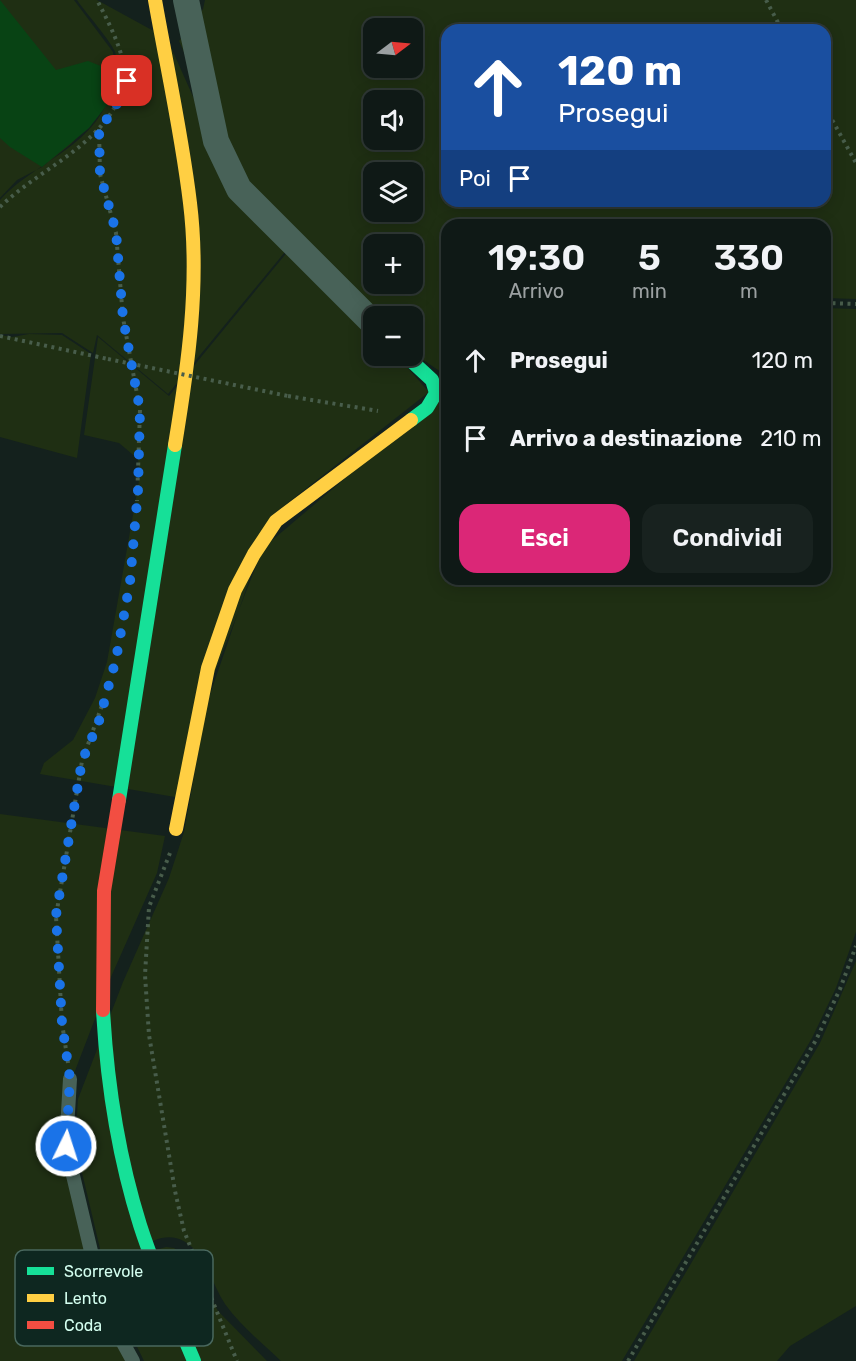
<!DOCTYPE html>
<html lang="it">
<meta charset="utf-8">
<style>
:root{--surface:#0f1916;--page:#18221f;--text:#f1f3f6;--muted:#9ba0a1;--line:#2f3835;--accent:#db2777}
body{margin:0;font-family:Rubik,sans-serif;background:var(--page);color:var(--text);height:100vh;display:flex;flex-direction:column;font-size:22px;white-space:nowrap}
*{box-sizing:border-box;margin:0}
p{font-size:20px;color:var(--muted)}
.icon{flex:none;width:33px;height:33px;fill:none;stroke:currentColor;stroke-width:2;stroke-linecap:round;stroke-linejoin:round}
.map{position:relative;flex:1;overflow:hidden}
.drawer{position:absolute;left:441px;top:219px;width:390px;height:366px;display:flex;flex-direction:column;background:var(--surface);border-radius:18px;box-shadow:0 3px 15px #0003,0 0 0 2px var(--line)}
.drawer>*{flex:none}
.hud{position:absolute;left:441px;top:24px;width:390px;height:183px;border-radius:18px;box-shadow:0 3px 15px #0003,0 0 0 2px var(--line);background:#1a4fa0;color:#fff;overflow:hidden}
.needle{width:39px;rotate:74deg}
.controls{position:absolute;left:363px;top:18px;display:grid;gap:12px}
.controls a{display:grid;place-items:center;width:60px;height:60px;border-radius:12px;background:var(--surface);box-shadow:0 3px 15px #0003,0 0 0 2px var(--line);font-size:30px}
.pin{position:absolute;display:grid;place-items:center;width:51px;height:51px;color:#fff;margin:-26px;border-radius:12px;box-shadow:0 3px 9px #0006}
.me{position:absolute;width:66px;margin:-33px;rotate:4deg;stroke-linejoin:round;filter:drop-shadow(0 0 4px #0008)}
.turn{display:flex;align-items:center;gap:21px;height:126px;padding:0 18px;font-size:27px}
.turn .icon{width:78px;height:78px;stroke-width:2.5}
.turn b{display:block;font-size:42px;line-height:51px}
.then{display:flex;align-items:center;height:57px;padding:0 18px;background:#0003;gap:12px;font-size:22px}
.eta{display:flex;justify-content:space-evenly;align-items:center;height:102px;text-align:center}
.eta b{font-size:36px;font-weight:600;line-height:42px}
.primary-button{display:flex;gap:12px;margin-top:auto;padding:12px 18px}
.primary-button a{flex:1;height:69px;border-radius:18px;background:var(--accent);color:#fff;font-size:24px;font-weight:600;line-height:69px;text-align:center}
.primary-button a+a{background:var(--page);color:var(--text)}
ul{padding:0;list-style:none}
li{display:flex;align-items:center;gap:18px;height:78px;padding:0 18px}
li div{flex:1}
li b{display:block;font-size:22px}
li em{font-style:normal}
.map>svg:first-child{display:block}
</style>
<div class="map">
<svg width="856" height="1361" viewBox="0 0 856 1361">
<rect width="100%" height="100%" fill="#14211d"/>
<path fill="#1f2f13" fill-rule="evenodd" d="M0 0H74L113 52 116 72 107 105 71 144 42 167 17 180 0 198Z
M77 0H97L161 35 170 45 224 166 289 247 168 394 97 335 93 353 62 333 0 334V200C39 158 97 148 114 84 116 74 118 63 115 52 111 41 85 12 77 0Z
M205 0H856V299L825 298V225H447V376L413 353 412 316H375L283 227 233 162 179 41 203 9ZM374 28H412V68H374ZM447 30H825V201H447ZM374 100H412V140H374ZM374 172H412V212H374ZM374 244H412V284H374Z
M289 250 373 333 374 356H397L429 392 271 516 175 797 40 774 44 763 73 740 95 698 107 662 140 475 138 459 119 443 84 435 98 337 169 396Z
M825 308 856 309V932L836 988 812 1038 622 1361H281C262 1343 240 1325 225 1304 215 1289 210 1270 199 1255 168 1214 132 1254 107 1278L75 1143 78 1099 123 982 169 878 184 832 211 682 263 548 447 392V579H825Z
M29 334 62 335 91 354 77 458 0 437V335L12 337Z
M0 814 165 836 157 873 111 977 65 1097 78 1220 128 1361H0Z
M856 961V1306L790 1346 777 1361H634L820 1043Z
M166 1247 174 1248 191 1260 218 1311 267 1361H144L110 1291C123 1273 145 1252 166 1247Z"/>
<path fill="#084314" d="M0 0 56 70 88 61 116 72 107 105 89 128 42 167 10 147 0 138Z"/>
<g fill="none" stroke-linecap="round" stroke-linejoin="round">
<path stroke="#485d4b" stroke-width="4" stroke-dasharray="3 4.5" stroke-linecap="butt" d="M766 0 782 30
M825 107 856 163
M99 129 100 174 116 233 123 318 140 410 137 501
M0 207C40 168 97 149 121 95 123 90 127 84 126 78 123 50 110 25 97 0
M825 303 856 304
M0 336 108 359
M288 396 378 411
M170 853 149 907 145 975 149 1035 175 1191 184 1231 237 1361
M68 1063 62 1023 56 916 82 761 105 697
M628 1361 816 1040 840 989 856 946"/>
<path stroke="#486258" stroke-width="14" d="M70 1079 66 1146 105 1310 133 1361"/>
<path stroke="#486258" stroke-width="26" d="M186 0 216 141 239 189 374 324"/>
<path stroke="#16e098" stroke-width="14" d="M406 356 432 380 436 393 427 408 411 420
M119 800 175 445
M103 1010C107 1083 118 1155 140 1225 155 1272 175 1316 194 1361"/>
<path stroke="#ffcf43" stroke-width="14" d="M155 0C167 68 182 135 190 203 200 284 188 366 175 445
M176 829 208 668 235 590 254 554 276 521 411 420"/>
<path stroke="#f24e42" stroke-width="14" d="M103 1010 104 891 119 800"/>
<path stroke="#485d4b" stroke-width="4" stroke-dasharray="3 4.5" stroke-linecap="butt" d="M108 359 288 396"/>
</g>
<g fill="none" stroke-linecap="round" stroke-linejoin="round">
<path stroke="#1a73e8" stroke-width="10" stroke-dasharray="0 18" d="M66 1146 70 1079 62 1023 56 915 82 761 99 721 116 659 130 582 138 490 140 410 123 318 116 232 100 174 99 129 114 110 127 81"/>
</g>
<rect x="15" y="1250" width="198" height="96" rx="9" fill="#0e2720" stroke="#49685e" stroke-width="1.5"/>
<rect x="27" y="1267" width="27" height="8" fill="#16e098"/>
<rect x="27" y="1294" width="27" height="8" fill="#ffcf43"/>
<rect x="27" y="1321" width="27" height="8" fill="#f24e42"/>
<g font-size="16" fill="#d4fff0">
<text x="64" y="1277">Scorrevole</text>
<text x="64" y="1304">Lento</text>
<text x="64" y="1331">Coda</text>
</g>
</svg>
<div class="controls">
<a><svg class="needle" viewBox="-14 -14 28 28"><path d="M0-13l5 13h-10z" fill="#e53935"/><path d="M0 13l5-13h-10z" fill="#9ba0a1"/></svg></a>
<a><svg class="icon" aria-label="sound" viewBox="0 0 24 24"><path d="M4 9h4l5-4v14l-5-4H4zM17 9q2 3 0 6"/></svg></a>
<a><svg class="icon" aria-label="layers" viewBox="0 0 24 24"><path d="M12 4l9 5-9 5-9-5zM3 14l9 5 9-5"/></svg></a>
<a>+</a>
<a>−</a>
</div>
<div class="pin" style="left:127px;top:81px;background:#d93025"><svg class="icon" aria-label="arrive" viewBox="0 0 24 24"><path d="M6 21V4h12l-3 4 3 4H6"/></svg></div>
<svg class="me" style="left:66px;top:1146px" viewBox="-20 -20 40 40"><circle r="17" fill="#1a73e8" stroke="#fff" stroke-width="3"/><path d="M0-11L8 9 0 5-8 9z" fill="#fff"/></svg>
<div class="hud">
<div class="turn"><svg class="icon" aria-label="ahead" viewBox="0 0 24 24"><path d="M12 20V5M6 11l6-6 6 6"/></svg><div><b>120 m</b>Prosegui</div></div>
<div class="then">Poi<svg class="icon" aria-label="arrive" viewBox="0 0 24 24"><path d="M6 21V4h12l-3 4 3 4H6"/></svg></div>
</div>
<section class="drawer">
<div class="eta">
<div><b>19:30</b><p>Arrivo</p></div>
<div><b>5</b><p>min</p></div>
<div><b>330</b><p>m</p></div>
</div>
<ul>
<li><svg class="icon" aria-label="ahead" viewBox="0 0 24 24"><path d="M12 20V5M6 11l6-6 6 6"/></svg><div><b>Prosegui</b></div><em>120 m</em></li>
<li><svg class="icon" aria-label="arrive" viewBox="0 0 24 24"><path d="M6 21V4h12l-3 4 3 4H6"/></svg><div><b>Arrivo a destinazione</b></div><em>210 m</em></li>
</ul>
<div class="primary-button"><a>Esci</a><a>Condividi</a></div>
</section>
</div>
